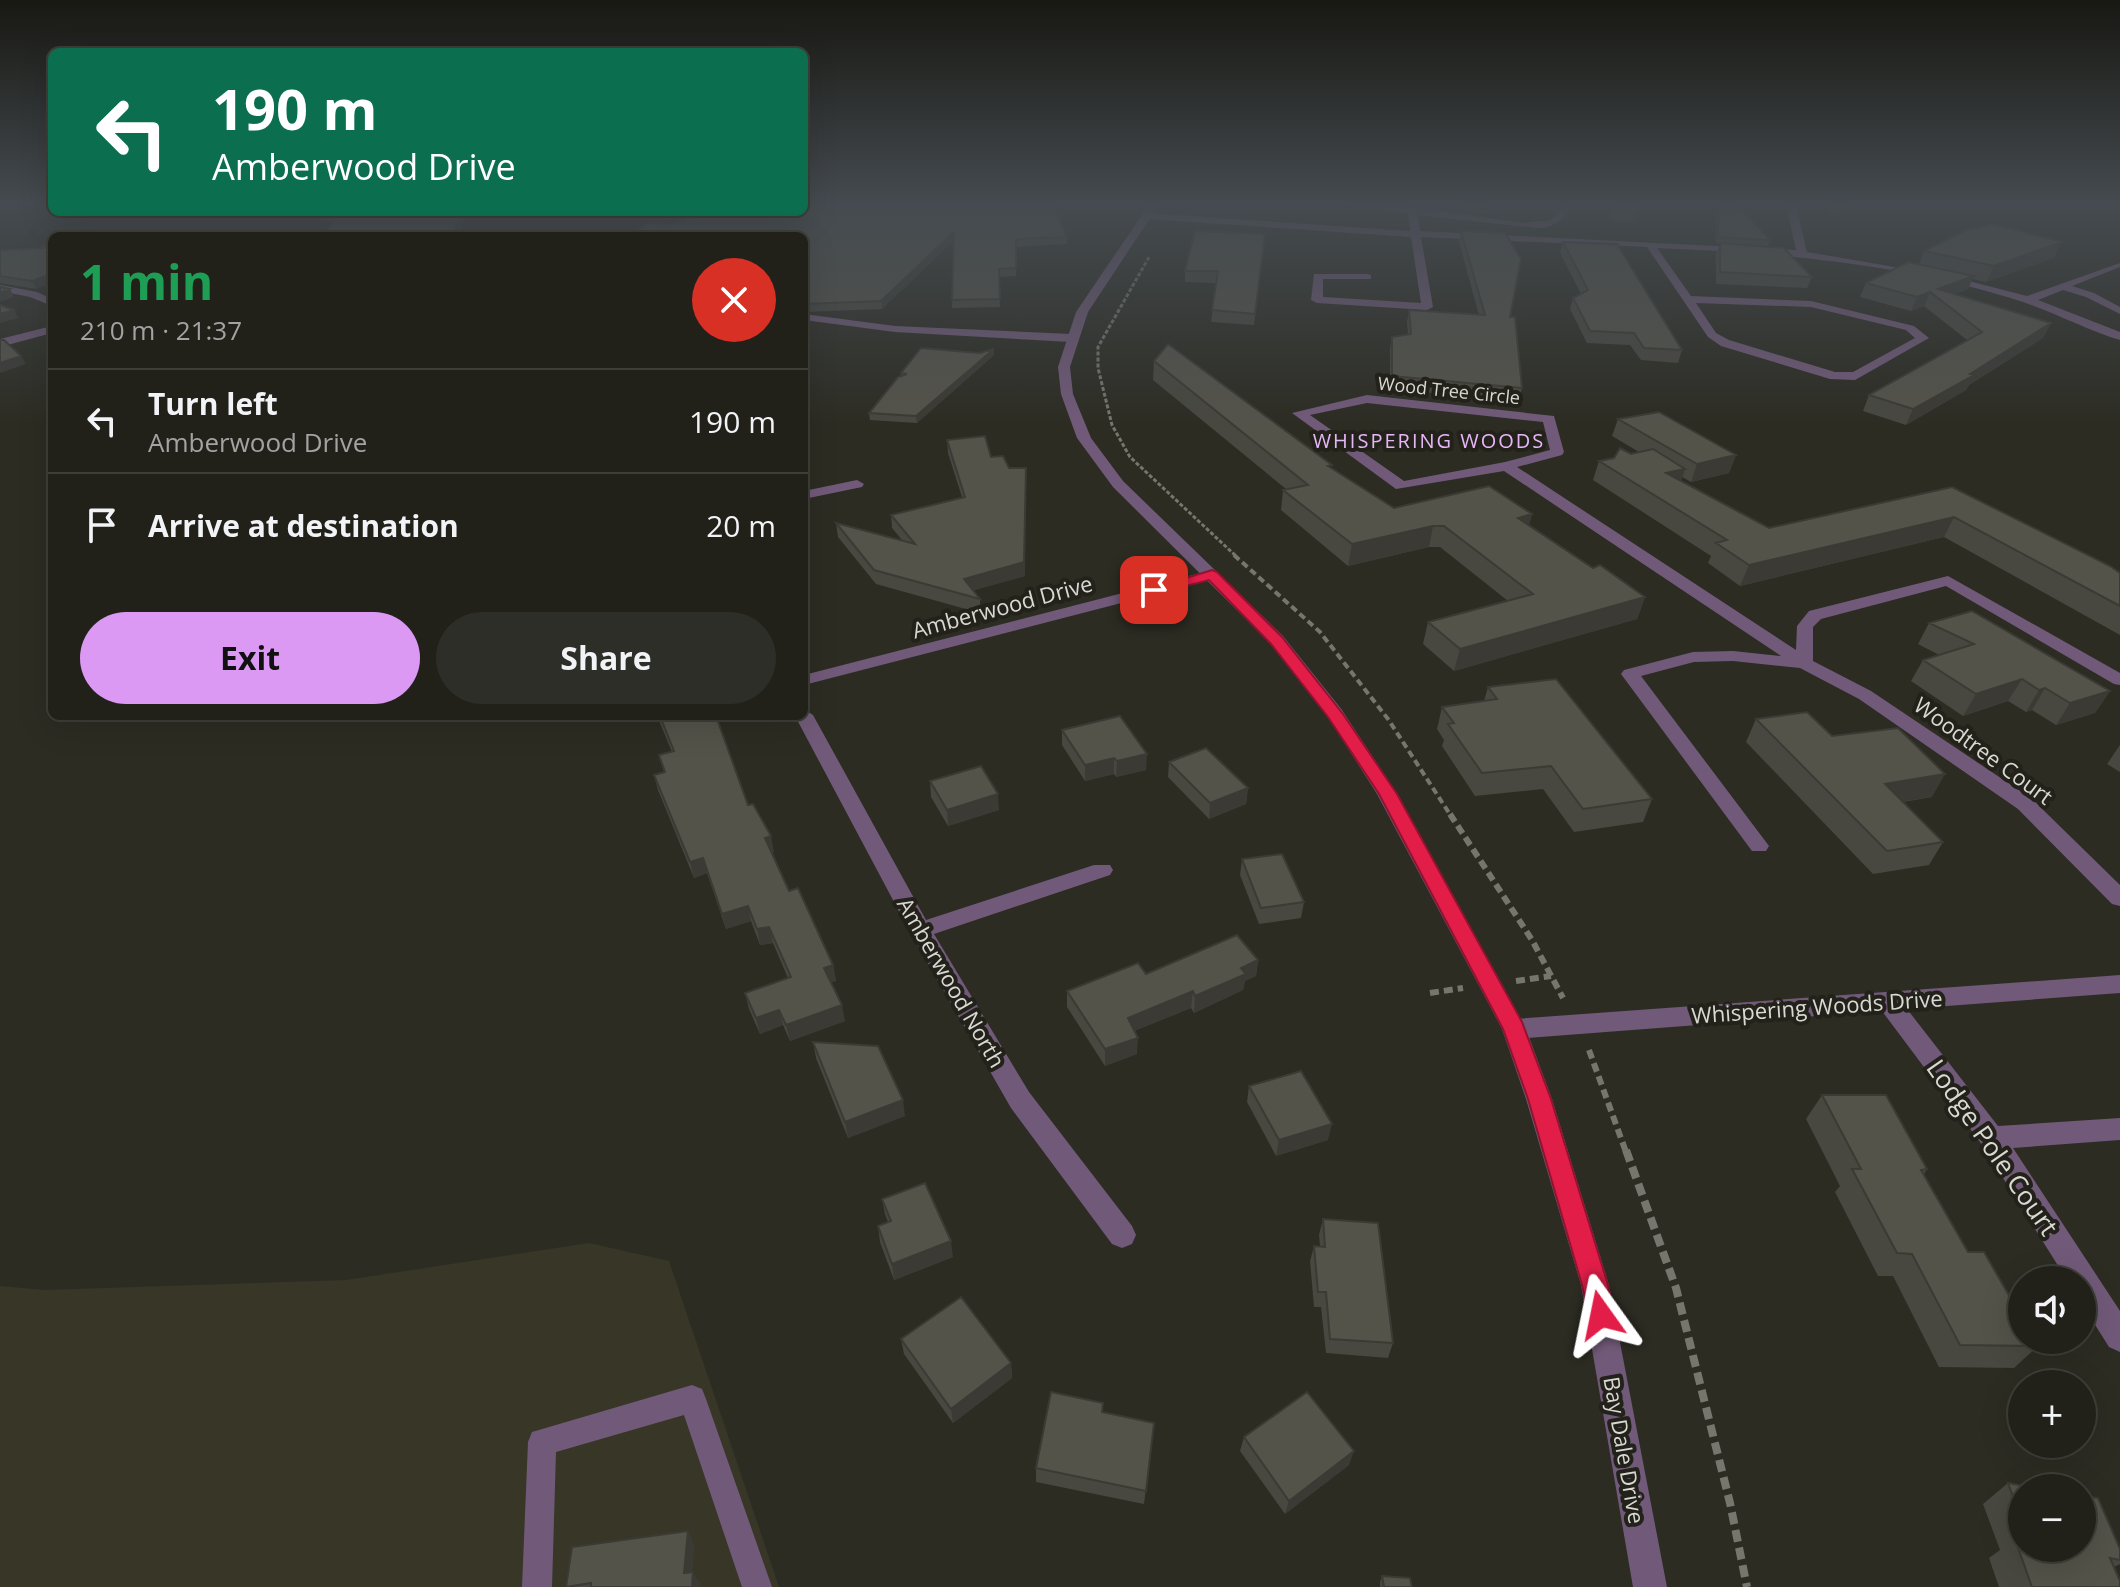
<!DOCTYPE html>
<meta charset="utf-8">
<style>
:root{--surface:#21211a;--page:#2d2e27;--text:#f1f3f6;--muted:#a2a3a2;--line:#3e3e39;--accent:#dc99f4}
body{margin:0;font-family:"Open Sans",sans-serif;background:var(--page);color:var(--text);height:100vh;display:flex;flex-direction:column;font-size:30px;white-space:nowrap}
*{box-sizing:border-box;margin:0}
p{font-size:26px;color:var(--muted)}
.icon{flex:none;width:44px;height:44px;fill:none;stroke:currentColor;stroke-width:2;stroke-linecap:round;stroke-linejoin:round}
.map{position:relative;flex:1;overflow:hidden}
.side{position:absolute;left:48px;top:232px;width:760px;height:488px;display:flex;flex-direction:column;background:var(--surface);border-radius:12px;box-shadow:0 8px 32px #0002,0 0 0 2px var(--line)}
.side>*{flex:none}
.banner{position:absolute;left:48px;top:48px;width:760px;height:168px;border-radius:12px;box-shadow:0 8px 32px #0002,0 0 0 2px var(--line);background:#0b6e4f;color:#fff;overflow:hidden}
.controls{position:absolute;left:2008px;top:1266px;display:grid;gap:16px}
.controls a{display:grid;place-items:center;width:88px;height:88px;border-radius:50%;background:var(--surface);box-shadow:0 8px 32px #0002,0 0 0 2px var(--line);font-size:40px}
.pin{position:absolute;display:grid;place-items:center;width:68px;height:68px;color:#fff;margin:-34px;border-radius:16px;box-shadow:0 4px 12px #0006}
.me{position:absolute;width:88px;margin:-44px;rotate:348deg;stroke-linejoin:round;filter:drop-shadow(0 0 6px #0008)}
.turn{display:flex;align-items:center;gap:28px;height:168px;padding:0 32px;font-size:36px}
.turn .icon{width:104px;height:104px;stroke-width:2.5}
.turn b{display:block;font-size:56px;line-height:68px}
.round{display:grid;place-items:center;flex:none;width:84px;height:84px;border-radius:42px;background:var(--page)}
.head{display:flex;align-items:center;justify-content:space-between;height:136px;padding:0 32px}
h1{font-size:48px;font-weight:700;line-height:60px;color:#1e9e55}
.primary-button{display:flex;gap:16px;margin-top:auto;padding:16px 32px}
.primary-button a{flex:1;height:92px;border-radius:48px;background:var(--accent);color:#111;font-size:32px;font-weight:700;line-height:92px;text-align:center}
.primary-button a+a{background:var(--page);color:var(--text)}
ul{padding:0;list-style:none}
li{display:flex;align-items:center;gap:24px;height:104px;padding:0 32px;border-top:2px solid var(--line)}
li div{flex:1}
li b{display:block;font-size:30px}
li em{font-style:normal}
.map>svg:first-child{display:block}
</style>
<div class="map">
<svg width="2120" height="1587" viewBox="0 0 2120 1587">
<rect width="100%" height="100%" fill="#2c2c23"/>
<path fill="#373627" d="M589 1243 669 1261 779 1587H0V1286L44 1290 346 1280Z"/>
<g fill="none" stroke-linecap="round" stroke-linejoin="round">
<path stroke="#76766e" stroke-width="3" stroke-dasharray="4 2" stroke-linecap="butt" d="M1149 257 1098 347V368L1112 425 1130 457 1237 557"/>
<path stroke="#76766e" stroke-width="4" stroke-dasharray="7 4" stroke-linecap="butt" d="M1234 555 1320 632 1388 719 1451 816"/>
<path stroke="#76766e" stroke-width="6" stroke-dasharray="9 5" stroke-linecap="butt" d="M1450 814 1532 940 1563 998
M1516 981 1551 976
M1430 993 1463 988
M1589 1050 1626 1152"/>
<path stroke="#76766e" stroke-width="8" stroke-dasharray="12 6" stroke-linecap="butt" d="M1626 1150 1676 1288 1730 1503 1747 1587"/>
<path fill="#715a79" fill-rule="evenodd" d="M1564 203H1572C1562 225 1544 234 1522 224 1543 216 1550 231 1564 203Z
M692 1385 702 1389 706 1399 772 1587H742L684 1415 556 1452 552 1587H522L528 1442 532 1432Z"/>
<path fill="#715a79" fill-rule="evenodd" d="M1328 203 1412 207 1531 224 1526 227 1418 215 1420 231 1796 250 1787 210 1789 203H1799L1797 210 1807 252 1953 277 2027 296 2120 263V267L2072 286 2094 293 2120 307V314L2086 297 2063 290 2038 300 2120 332V340C2087 330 2056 313 2023 302 1906 264 1779 253 1657 248L1691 296 1811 301 1914 326 1929 338 1855 380 1830 379 1721 346 1708 337 1647 247 1421 237 1433 307 1427 310 1317 303 1311 300 1314 274H1367L1371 275V279H1323V297L1421 303 1411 237 1147 219 1142 216 1147 213 1410 231 1408 214ZM1696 303 1811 307 1906 330 1915 338 1853 372H1835L1729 340 1716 333Z
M0 285 37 292 52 299V306L30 297 0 291Z
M804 314 895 326 1071 334 1077 338 1071 342 895 332 804 320Z
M52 326V333L0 347V339Z
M1367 395 1554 416 1564 452 1562 455 1517 467 1796 650 1797 626 1809 611 1948 576 2120 673V685L2114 684 1946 586 1821 619 1813 627V661L1871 691 2032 799 2120 885V906L2112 904 2018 809 1859 699 1800 668 1733 661 1694 662 1641 676 1769 846 1766 851H1752L1621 674 1624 670 1693 652 1733 651 1781 656 1504 471 1396 489 1292 413ZM1367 403 1543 422 1550 450 1505 462 1404 481 1310 415Z
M857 480 864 484 862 487 804 499V491Z
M1212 570 1220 575 1218 578 804 685V675Z
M804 709 813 715 926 920 1094 865H1110L1113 870 1110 875 934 934 1029 1092 1132 1226 1136 1235 1132 1244 1122 1248 1112 1244 1011 1108 909 930 795 716H804Z
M2120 975V993L1907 1009 1998 1126 2120 1118V1140L2013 1148 2120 1311V1352L2109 1347 2082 1304V1280H2067L1983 1146 1882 1011 1514 1039 1505 1036 1502 1029 1505 1022 1514 1019Z"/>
<path fill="#715a79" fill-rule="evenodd" d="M1150 203H1160L1088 312 1070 367 1073 394 1091 438 1123 481 1283 636 1342 710 1397 794 1526 1029 1552 1099 1609 1285 1667 1587H1633L1581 1285 1526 1099 1502 1029 1377 794 1328 717 1271 644 1113 487 1077 438 1061 394 1058 367 1076 312Z"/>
</g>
<path fill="#484740" d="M1039 203H1053L1067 237V244L1016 247V276L999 277 1000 307 952 308 954 240 882 309 804 312V236L633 233 669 224 812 207 1030 205 1040 204Z
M1442 203H1486L1488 205 1486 214 1464 211 1466 205Z
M1612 203H1640L1635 222 1610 220Z
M1716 203H1735L1770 240 1768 246 1716 243Z
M1825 203H1867L1829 218Z
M299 212H466L333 222 300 215Z
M1461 231 1510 317 1522 388 1519 401 1390 389V349L1392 337 1408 334 1407 322 1409 310 1479 315 1459 242Z
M1265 234 1254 325 1211 322 1216 283 1185 282V271Z
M1563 242 1682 350 1678 363 1641 360 1630 345 1587 343 1570 309 1573 298 1581 294 1560 253Z
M1720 243 1812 277 1807 288 1716 284V254Z
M43 246H52L36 289 0 283V250L44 248Z
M1924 251 2054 258 1986 282 1972 279 1968 289 1955 294 2051 323 2043 338 1969 385 1966 390 1906 425 1863 411 1869 395 1967 340 1924 306 1911 311 1860 297 1866 283 1919 264Z
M994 349V355L917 423 870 420 869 413 902 376 901 373Z
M1154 361 1332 469 1394 508 1532 514 1529 525 1593 568 1645 597 1637 619 1454 671 1423 644 1428 622 1508 601 1440 547H1429L1348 566 1281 510 1283 490 1286 489 1153 380Z
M1618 419 1736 455 1729 473 1691 482 1682 477 1681 481 1769 528 1952 487 2120 573V635L1944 537 1740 586 1708 563 1711 556 1593 480 1599 461 1639 452 1612 436Z
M947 440 1025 576 973 590 980 599V613L876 584 838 537 836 523 902 540 892 528 891 515 962 497 948 453Z
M1929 623 2110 691 2095 713 2056 725 2032 710 2026 712 2008 701 1963 716 1911 681 1923 660 1939 655 1918 644Z
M1488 687 1652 799 1643 822 1574 832 1543 789 1475 796 1442 746 1444 740 1437 729 1442 707 1484 701Z
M657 716H716L748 805 774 852 771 853 789 891 833 965 836 981 831 982 845 1021 790 1041 783 1025 760 1034 749 1009 745 993 788 978 773 943 760 945 751 921 726 929 707 873 694 878 658 790 654 775 664 772 659 755 672 752Z
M1756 719 1832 736 1932 797 1903 802 1943 842 1929 865 1873 874 1746 742Z
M1062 730 1146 770 1116 777 1114 774 1085 781 1062 745Z
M2120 745V772L2107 764Z
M1169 762 1248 788 1246 804 1209 819 1168 777Z
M930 781 999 810 948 826 931 797Z
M1242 859 1304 902 1301 918 1259 924 1240 875Z
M1258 960 1256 976 1245 981 1243 990 1194 1013 1191 1008 1134 1031 1137 1054 1105 1066 1067 1007V991L1146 974Z
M813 1042 905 1116 848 1138 816 1058Z
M1249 1086 1328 1140 1276 1156 1247 1102Z
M1822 1095 1927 1169 1924 1174 1968 1252 2038 1346 2014 1368 1939 1367 1893 1276H1878L1835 1192 1840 1186 1806 1119Z
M882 1199 953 1257 894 1280 880 1242 878 1226 888 1222 885 1214Z
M1323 1219 1393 1343 1388 1358 1326 1353 1321 1307H1314L1310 1261 1314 1246H1320L1319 1235Z
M901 1339 1011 1363 1012 1378 953 1423 904 1354Z
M1103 1403 1102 1413 1154 1423 1144 1504 1036 1482V1468Z
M1244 1437 1349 1465 1285 1514 1240 1451Z
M2008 1483 2022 1488V1548L2120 1549V1564L2114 1567 2120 1587H1999L1989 1558 2000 1550 1983 1504Z
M694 1544 692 1572 700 1584V1587H566Z
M1382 1576 1412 1587H1380V1582Z"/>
<path fill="#3b3a34" d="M1856 203H1867L1829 218 1831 213Z
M461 212H466L459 236H454Z
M954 232 955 240 882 309 881 301Z
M2062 242 2054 258 1986 282 1994 266Z
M52 274V283L36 289 32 281Z
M1974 276 1968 289 1940 300 1938 289Z
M10 289 14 297 0 302V293Z
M1930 292 1924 306 1911 311 1917 297Z
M14 310 18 318 0 323V314Z
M2051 323 2043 338 1969 385 1966 390 1906 425 1913 409Z
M994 349V355L917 423 916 416Z
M21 356 26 364 0 373V363Z
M1736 455 1729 473 1691 482 1697 464Z
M1026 468 1025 576 965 593 964 579Z
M1685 469 1679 488 1666 473Z
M1532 514 1526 534 1518 518Z
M1954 517 1944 537 1740 586 1749 565Z
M1433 526 1429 547 1348 566 1352 544Z
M1645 597 1637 619 1454 671 1460 649Z
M2022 679 2008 701 1963 716 1976 694Z
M2045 688 2032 710 2026 712 2039 690Z
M2110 691 2095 713 2056 725 2070 703Z
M1147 754 1146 770 1116 777 1117 761Z
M1114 758V774L1085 781V765Z
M1945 774 1932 797 1872 806 1885 784Z
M1248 788 1246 804 1209 819 1210 803Z
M998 794 999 810 948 826 947 810Z
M771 836 774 852 768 854 765 838Z
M703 858 707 873 694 878 690 862Z
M748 906 751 921 726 929 722 914Z
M769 927 773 943 760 945 757 929Z
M1258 960 1256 976 1245 981 1243 990 1194 1013 1195 996 1241 968Z
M833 965 836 981 827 984 824 968Z
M1193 991 1191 1008 1127 1034 1128 1018Z
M842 1005 845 1021 790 1041 786 1025Z
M779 1010 783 1025 760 1034 756 1018Z
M1138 1038 1137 1054 1105 1066V1049Z
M903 1100 905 1116 848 1138 845 1122Z
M1332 1124 1328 1140 1276 1156 1279 1140Z
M951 1241 953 1257 894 1280 892 1264Z
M1011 1363 1012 1378 953 1423 951 1409Z
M1354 1451 1349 1465 1285 1514 1289 1501Z
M688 1531 694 1544 691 1586 684 1573Z
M693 1572 700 1584V1587H692Z"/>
<path fill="#54534a" stroke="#3b3a34" stroke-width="2" d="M832 203H1029L1030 205 1053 203 1067 237 1016 239V268L999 269 1000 299 952 300 954 232 881 301 804 304V236H532H546L550 231 633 233 647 223 669 224 713 212H804V204L812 207Z
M1614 203H1640L1638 212 1613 210Z
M1718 203H1735L1770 240 1718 237Z
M1829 203H1856L1831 213Z
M319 212H461L454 236H323L337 216Z
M1992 224 2062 242 1994 266 1924 251 1964 231Z
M1195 231 1265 234 1255 314 1212 310 1218 271H1185Z
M1461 231 1505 233 1521 259 1510 317H1515L1522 388 1392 376V337L1411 334 1409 310 1485 315Z
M1563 242 1617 244 1682 350 1644 348 1634 333 1590 331 1573 298 1588 290Z
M1720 243 1784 248 1812 277 1720 272Z
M43 246H52V274L32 281 0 276V250L46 248Z
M1908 262 1974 276 1938 289 2051 323 1970 374 1974 375 1913 409 1869 395 1982 332 1930 292 1917 297 1866 283Z
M0 287 10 289 0 293Z
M0 305 14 310 0 314Z
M0 340H4L21 356 0 363Z
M1168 344 1332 465 1328 466 1394 508 1489 486 1532 514 1518 518 1593 568 1600 565 1645 597 1460 649 1428 622 1533 594 1444 526H1433L1352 544 1283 490 1308 485 1154 361Z
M921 348 979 353 994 349 916 416 869 413 898 377 907 374 901 373Z
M1659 412 1736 455 1697 464 1618 419Z
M985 436 991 457 1003 456 1009 468H1026L1024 562 964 579 980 599 874 570 836 523 915 544 891 515 965 497 947 440Z
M1620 448 1631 454 1653 449 1685 469 1666 473 1769 528 1952 487 2110 566 2120 573V606L1954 517 1749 565 1716 543 1727 540 1599 461 1614 458Z
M1972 611 2110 691 2070 703 2045 688 2039 690 2022 679 1976 694 1923 660 1974 644 1929 623Z
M1556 679 1652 799 1583 809 1551 766 1482 773 1448 724 1454 723 1442 707 1497 699 1488 687Z
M1807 712 1832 736 1898 728 1945 774 1885 784 1943 842 1887 851 1756 719Z
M660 716H716L748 805 753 804 771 836 765 838 789 891 798 888 833 965 824 968 842 1005 786 1025 779 1010 756 1018 745 993 791 977 769 927 757 929 748 906 722 914 703 858 690 862 654 775 665 772 659 755 674 751Z
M1120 716 1147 754 1117 761 1114 758 1085 765 1062 730Z
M1206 748 1248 788 1210 803 1169 762Z
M981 766 998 794 947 810 930 781Z
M1282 854 1304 902 1261 908 1242 859Z
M1237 935 1258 960 1241 968 1246 974 1195 996 1193 991 1128 1018 1138 1038 1105 1049 1067 991 1138 963 1146 974Z
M813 1042 878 1046 903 1100 845 1122Z
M1301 1071 1332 1124 1279 1140 1249 1086Z
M1822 1095H1886L1927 1169 1921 1170 1968 1252H1984L2022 1318V1340H2034L2038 1346 1960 1345 1912 1254 1897 1253 1852 1169H1861Z
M925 1183 951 1241 892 1264 878 1226 891 1221 882 1199Z
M1323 1219 1378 1223 1393 1343 1330 1339 1326 1292H1318L1314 1246 1325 1247Z
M961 1297 1011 1363 951 1409 901 1339Z
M1051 1392 1103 1403 1102 1412 1154 1423 1146 1491 1036 1468Z
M1307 1392 1354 1451 1289 1501 1244 1437Z
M2008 1483 2036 1488H2022V1521Z
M2082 1496 2098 1498 2120 1549V1560L2110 1558 2120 1581V1587H2032L2015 1539 2022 1540V1548H2082Z
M688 1531 684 1573 693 1572 692 1587H591V1583L566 1587 572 1547Z
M1382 1576 1410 1578 1412 1587H1384Z"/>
<linearGradient id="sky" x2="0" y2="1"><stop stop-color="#181813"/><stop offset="0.48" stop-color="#454b50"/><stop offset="1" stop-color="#454b50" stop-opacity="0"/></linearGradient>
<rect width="2120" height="425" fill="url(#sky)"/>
<path fill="#e11d48" stroke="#92132f" stroke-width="2" d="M1212 570 1217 572 1282 637 1343 714 1397 794 1522 1022 1551 1099 1608 1285 1614 1315 1610 1325 1601 1328 1591 1325 1582 1285 1528 1099 1503 1029 1379 794 1328 717 1271 644 1209 580 1154 594 1147 590Z"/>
<g text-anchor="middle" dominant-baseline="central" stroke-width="8" stroke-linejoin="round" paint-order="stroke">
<g font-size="18" fill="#d9d8d3" stroke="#23221a">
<text transform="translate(1449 390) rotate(6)">Wood Tree Circle</text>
</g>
<g font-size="20" letter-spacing="2" fill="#e6b7f7" stroke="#23221a">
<text x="1429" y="440">WHISPERING WOODS</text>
</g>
<g font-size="22" fill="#d9d8d3" stroke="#23221a">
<text transform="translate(1002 606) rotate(-15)">Amberwood Drive</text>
<text transform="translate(1984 750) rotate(36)">Woodtree Court</text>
<text transform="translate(952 982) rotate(60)">Amberwood North</text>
<text transform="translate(1817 1006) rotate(-4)">Whispering Woods Drive</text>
<text transform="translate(1625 1450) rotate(80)">Bay Dale Drive</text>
</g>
<g font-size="26" fill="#d9d8d3" stroke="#23221a">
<text transform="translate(1993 1147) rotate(55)">Lodge Pole Court</text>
</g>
</g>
</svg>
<div class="controls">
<a><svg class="icon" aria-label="sound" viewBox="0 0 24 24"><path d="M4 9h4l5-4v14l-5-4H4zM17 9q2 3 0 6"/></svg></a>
<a>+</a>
<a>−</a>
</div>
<div class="pin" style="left:1154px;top:590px;background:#d93025"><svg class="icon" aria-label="arrive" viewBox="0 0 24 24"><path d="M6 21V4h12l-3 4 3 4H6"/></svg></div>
<svg class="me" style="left:1601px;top:1315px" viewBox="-20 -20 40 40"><path d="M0-17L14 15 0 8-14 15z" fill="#e11d48" stroke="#fff" stroke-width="4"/></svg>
<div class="banner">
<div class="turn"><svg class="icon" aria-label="left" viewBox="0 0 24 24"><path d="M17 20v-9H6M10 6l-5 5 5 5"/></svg><div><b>190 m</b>Amberwood Drive</div></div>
</div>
<section class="side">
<div class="head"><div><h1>1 min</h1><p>210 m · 21:37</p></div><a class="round" style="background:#d93025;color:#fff"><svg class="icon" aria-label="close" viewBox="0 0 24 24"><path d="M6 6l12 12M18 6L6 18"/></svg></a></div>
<ul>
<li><svg class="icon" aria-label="left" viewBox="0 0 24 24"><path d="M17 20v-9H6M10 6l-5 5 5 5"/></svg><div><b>Turn left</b><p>Amberwood Drive</p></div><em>190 m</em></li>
<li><svg class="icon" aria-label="arrive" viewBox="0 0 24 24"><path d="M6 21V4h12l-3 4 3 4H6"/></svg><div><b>Arrive at destination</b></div><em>20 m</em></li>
</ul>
<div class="primary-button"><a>Exit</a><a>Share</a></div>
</section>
</div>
